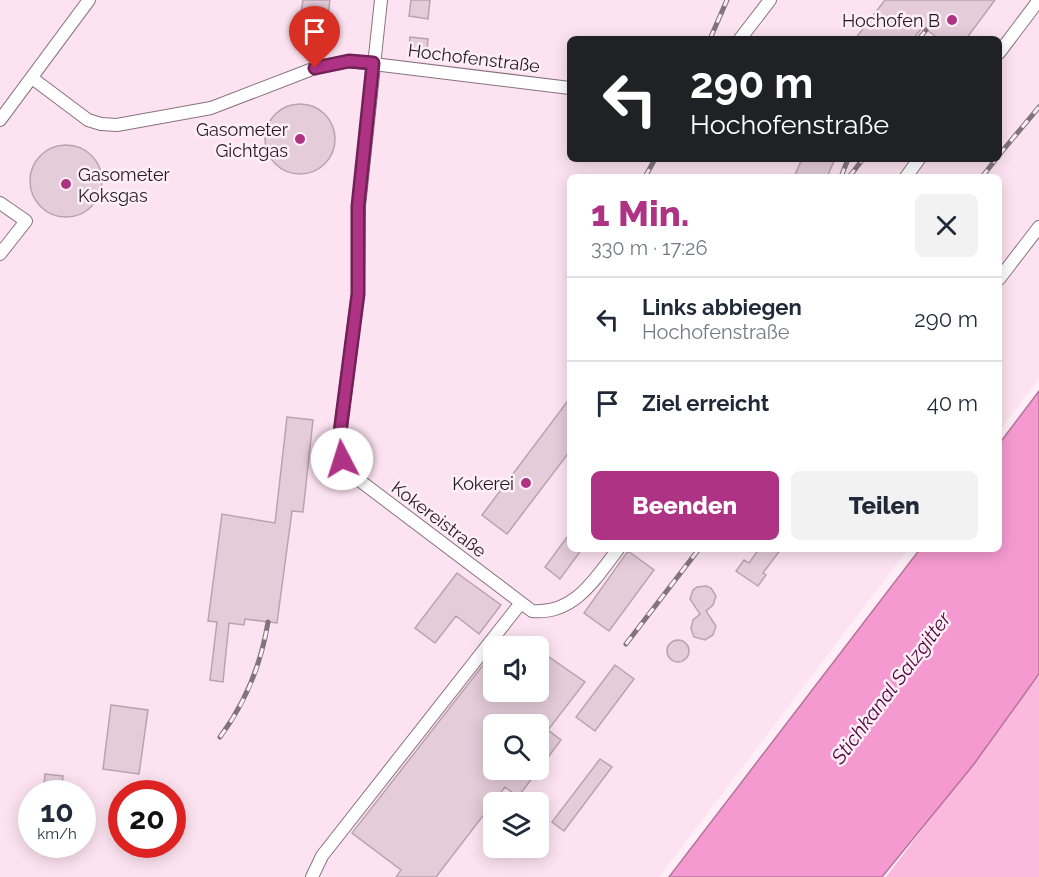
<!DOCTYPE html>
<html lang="de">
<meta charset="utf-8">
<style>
:root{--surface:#fff;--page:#f2f2f3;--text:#1f2937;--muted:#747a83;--line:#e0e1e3;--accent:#af3385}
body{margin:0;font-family:Raleway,sans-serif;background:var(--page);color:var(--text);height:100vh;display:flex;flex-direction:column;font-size:22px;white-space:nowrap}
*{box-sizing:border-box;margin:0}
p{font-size:20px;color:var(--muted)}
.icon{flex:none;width:33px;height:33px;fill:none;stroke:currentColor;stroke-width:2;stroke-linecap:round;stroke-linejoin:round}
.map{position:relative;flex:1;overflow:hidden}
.panel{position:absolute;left:567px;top:174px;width:435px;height:378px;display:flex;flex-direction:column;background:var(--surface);border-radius:9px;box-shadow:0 3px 15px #0003}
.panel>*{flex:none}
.banner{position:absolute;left:567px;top:36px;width:435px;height:126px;border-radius:9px;box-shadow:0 3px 15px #0003;background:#202124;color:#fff;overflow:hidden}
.buttons{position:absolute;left:483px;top:636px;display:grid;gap:12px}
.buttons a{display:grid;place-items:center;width:66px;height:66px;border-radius:9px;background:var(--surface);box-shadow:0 3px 15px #0003;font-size:30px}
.speed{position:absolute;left:18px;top:780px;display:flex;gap:12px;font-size:30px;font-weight:700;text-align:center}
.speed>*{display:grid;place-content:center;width:78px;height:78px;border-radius:50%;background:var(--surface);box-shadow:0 3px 15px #0003;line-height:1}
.speed small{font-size:15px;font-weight:400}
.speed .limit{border:9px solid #d22;background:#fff;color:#111}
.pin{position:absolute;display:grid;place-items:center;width:51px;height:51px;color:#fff;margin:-62px -26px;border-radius:50% 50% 50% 0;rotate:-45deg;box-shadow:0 0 6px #0007}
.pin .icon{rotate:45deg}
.me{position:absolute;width:66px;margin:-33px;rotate:355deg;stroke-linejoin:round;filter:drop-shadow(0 0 4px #0008)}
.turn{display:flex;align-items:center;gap:21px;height:126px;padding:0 24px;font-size:27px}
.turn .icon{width:78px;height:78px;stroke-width:2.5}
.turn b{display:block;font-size:42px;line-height:51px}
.round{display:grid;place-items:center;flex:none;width:63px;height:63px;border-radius:9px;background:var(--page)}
.overview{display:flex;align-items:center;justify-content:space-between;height:102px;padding:0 24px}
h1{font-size:36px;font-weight:800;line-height:45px;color:var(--accent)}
.action{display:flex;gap:12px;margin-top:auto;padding:12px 24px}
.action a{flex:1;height:69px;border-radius:9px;background:var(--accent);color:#fff;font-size:24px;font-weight:800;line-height:69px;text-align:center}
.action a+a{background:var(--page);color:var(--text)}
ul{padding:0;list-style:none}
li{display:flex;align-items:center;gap:18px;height:84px;padding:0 24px;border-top:2px solid var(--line)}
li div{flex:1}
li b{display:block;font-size:22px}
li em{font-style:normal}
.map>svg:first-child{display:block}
</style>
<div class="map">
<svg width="1039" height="877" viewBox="0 0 1039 877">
<rect width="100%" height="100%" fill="#feeff7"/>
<path fill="#fde3f1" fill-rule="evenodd" d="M0 0H1039V379L999 431V177H570V549H908L659 877H0ZM570 39H999V159H570ZM494 646H538V692H494ZM494 724H538V770H494ZM32 794H82V844H32ZM122 794H172V844H122ZM494 802H538V848H494Z"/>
<path fill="#fab9dd" d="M1039 676V877H886Z"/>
<path fill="#f59ad0" stroke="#b6749b" stroke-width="1.5" d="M1039 391V674L974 764 882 877H669L920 549H999V444Z"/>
<path fill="#e4ccd9" stroke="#baa3af" stroke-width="1.5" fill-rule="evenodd" d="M303 0H330L323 51 304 49 306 39 297 38Z
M411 0H430L428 19 409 16Z
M885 0H995L966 39H939L923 27 913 39H855Z
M410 37 428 39 427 50 409 48Z
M265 139a35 35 0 1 1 70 0a35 35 0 1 1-70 0Z
M30 181a36 36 0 1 1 72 0a36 36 0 1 1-72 0Z
M802 159H835L827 177H794Z
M570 398V451L507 534 482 515Z
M287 417 313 420 303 512 292 511 277 623 245 619 244 625 229 623 223 682 210 680 217 622 208 621 222 514 275 523Z
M570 533V549H582L560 579 545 567Z
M759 549H781L763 573 766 575 758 586 736 571 744 560 749 563Z
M628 551 654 570 609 631 584 613Z
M457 573 501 605 479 634 456 616 435 643 415 628Z
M706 586 711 588 716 596 713 605 706 611 716 626 713 635 705 640 694 637 691 629 693 620 700 614 690 599 693 590 697 587Z
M667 651a11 11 0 1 1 22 0a11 11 0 1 1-22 0Z
M494 651V692H538V670L549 657 585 682 548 730 561 740 518 797 505 787 436 877H396L401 870 352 833ZM494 724H538V770H494Z
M615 665 634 679 595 731 576 717Z
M111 705 148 710 139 774 103 769Z
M600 759 612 767 564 831 552 822Z
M45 774 63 776 61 794H43Z"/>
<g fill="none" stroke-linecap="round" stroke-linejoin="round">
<defs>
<path id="minor" d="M381 0 359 206 358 294 339 440 342 459 355 477 532 611C574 615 595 579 618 549
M740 39 770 0
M999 53 1039 0
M32 78 88 120 101 124 117 125 211 108 315 68 349 61 570 88
M0 120 89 0
M906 177 919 159
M0 203 26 221 0 254
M999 279 1039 227
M312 877 322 856 520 604"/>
</defs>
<use href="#minor" stroke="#88727e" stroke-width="14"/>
<use href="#minor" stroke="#fff" stroke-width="12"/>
<defs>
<path id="rail" d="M710 39 727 0
M919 39 926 30
M999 155 1039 107
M645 177 655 159
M841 177 848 159
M849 177 863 159
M982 177 996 159
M626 644 699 549
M220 737C246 702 261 665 268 622"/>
</defs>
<use href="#rail" stroke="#81757b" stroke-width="5"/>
<use href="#rail" stroke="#feeff7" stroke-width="3" stroke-dasharray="9" stroke-linecap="butt"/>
</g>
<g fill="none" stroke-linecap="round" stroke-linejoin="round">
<defs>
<path id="route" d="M315 68 349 61 373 63 358 206V294L339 440 342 459"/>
</defs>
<use href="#route" stroke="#722156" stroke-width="15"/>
<use href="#route" stroke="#af3385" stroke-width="10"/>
</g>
<g fill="#af3385" stroke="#feeff7" stroke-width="2">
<circle cx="952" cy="20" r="6"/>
<circle cx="300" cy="139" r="6"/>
<circle cx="66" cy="184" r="6"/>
<circle cx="526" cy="483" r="6"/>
</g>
<g text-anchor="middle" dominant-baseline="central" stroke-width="5" stroke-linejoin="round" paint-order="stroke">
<g font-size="18" fill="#241b20" stroke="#feeff7" text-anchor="end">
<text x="940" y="20">Hochofen B</text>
<text x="288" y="129">Gasometer<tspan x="288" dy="21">Gichtgas</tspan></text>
<text x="78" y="174" text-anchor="start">Gasometer<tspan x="78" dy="21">Koksgas</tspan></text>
<text x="514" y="483">Kokerei</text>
</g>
<g font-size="18" fill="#241b20" stroke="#feeff7">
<text transform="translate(474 58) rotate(7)">Hochofenstraße</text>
<text transform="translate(439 519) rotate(37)">Kokereistraße</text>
</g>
<g font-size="20" font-style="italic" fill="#52003b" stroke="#feeff7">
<text transform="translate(891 688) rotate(-53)">Stichkanal Salzgitter</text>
</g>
</g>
</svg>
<div class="buttons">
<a><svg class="icon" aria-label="sound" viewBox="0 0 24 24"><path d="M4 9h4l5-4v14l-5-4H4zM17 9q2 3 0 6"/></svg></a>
<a><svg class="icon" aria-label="search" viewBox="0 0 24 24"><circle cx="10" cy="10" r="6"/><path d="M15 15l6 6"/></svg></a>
<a><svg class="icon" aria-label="layers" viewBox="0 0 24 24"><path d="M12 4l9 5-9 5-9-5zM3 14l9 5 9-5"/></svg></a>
</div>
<div class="speed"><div>10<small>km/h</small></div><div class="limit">20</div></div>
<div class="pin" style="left:315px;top:68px;background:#d93025"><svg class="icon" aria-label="arrive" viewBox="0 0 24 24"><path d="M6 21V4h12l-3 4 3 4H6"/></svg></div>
<svg class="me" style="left:342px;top:459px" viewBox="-20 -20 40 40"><circle r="19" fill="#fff"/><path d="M0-13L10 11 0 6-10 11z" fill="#af3385"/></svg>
<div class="banner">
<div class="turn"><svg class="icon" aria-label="left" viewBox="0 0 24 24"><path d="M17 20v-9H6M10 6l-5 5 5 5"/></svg><div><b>290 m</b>Hochofenstraße</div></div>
</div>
<section class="panel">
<div class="overview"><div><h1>1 Min.</h1><p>330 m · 17:26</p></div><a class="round"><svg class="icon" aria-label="close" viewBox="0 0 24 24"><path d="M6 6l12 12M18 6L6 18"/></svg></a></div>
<ul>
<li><svg class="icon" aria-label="left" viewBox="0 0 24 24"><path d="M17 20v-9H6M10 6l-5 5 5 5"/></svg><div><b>Links abbiegen</b><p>Hochofenstraße</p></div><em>290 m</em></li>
<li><svg class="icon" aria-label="arrive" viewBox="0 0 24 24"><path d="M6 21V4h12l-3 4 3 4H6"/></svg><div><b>Ziel erreicht</b></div><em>40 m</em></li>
</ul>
<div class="action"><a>Beenden</a><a>Teilen</a></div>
</section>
</div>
